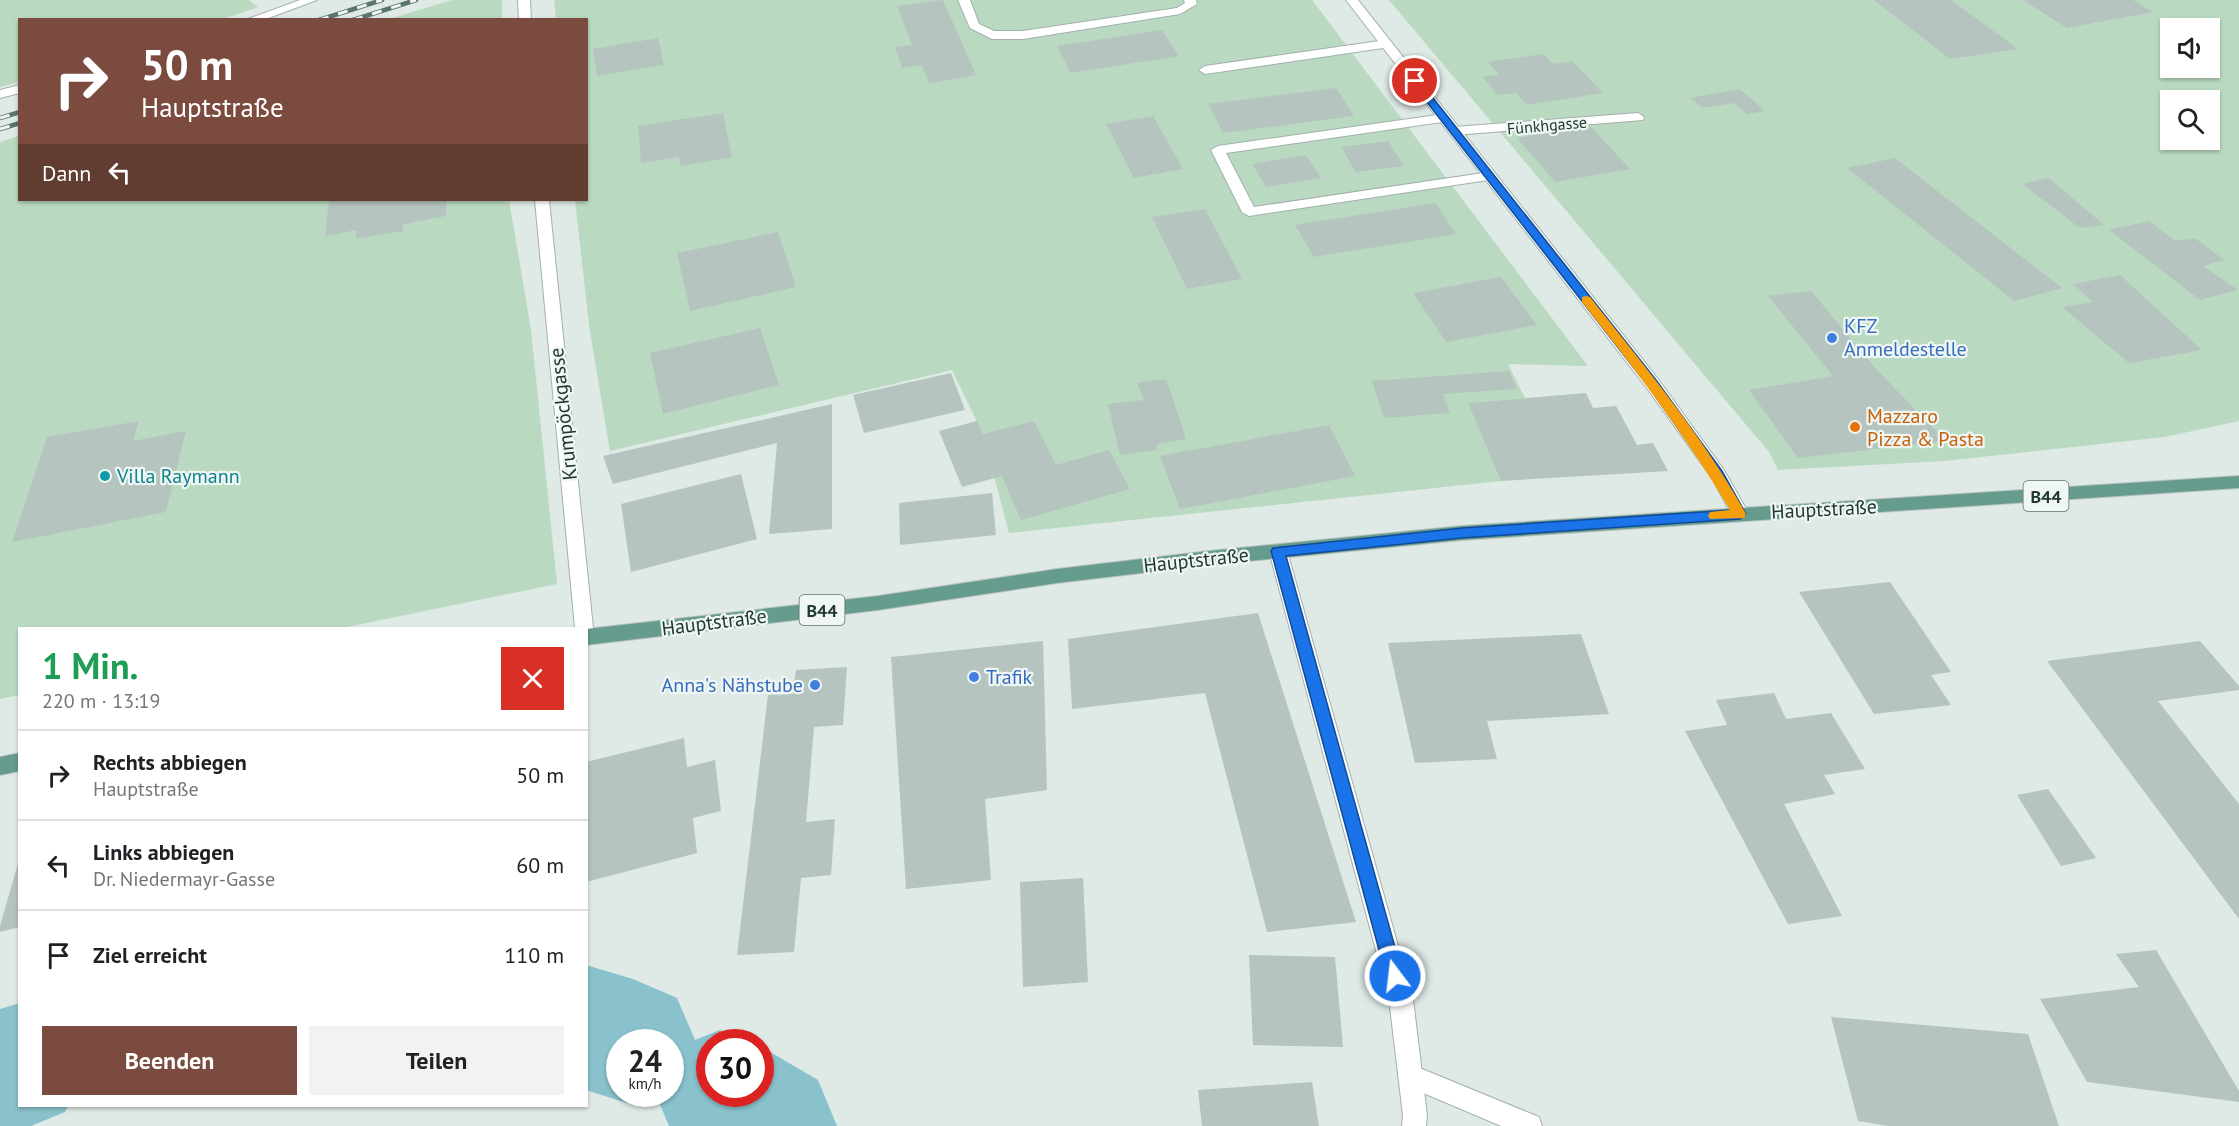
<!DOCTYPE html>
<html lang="de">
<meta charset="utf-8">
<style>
:root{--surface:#fff;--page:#f2f2f2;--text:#202124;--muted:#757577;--line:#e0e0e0;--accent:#7a4b3e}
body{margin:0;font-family:"PT Sans",sans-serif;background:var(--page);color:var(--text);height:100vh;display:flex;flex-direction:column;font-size:22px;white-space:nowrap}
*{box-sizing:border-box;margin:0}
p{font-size:20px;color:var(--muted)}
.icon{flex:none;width:33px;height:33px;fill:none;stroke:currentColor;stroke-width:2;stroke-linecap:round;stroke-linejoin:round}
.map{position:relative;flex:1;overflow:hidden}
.details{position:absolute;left:18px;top:627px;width:570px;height:480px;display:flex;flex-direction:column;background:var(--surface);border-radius:0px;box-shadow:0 2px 4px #0004}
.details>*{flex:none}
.hud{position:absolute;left:18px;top:18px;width:570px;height:183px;border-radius:0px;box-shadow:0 2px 4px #0004;background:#7a4b3e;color:#fff;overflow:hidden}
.controls{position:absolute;left:2160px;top:18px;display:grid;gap:12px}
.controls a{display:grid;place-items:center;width:60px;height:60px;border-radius:0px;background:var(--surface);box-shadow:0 2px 4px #0004;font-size:30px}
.speed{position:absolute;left:606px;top:1029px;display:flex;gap:12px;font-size:30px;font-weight:700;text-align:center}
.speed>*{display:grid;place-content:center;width:78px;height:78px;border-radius:50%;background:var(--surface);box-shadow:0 2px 4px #0004;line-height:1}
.speed small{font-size:15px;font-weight:400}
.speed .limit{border:9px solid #d22;background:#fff;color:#111}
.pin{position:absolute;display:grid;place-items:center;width:51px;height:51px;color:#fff;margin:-26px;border:3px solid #fff;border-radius:50%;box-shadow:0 2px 6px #0007}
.me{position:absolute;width:66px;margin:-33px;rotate:345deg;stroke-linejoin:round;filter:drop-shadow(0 0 4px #0008)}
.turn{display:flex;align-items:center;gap:21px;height:126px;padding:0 24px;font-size:27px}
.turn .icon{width:78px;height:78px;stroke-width:2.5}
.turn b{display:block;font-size:42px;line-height:51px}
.then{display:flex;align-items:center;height:57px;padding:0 24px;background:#0003;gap:12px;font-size:22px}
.round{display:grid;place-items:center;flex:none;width:63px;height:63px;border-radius:0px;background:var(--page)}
.headline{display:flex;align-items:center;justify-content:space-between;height:102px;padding:0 24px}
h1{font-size:36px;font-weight:700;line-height:45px;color:#1e9e55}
.button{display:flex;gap:12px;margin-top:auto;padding:12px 24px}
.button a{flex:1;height:69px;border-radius:0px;background:var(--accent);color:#fff;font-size:24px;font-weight:700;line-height:69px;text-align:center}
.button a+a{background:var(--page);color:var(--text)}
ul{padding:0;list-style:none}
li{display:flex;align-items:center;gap:18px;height:90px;padding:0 24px;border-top:2px solid var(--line)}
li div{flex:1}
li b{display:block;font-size:22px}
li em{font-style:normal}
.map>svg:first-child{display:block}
</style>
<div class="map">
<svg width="2239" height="1126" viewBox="0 0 2239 1126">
<rect width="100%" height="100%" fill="#dfe9e5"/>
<path fill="#b9dac1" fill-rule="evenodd" d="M0 0H249L258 7 223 19 20 20 19 82 0 87Z
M452 0H502V19H389Z
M554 0H1312L1588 366 1508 364 1525 398 1469 403 1501 481 1009 533 983 434 952 370 610 451 589 325 575 200H586V20L556 19Z
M1389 0H2239V421L2165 437 1944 461 1778 470 1769 452ZM2170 28H2210V68H2170ZM2170 100H2210V140H2170Z
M19 136 20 200H509L531 330 557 584 342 628H20L19 695 0 699V142Z"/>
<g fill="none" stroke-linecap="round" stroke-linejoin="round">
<path fill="#89c2cc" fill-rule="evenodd" d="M586 965 633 979 677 998 695 1040 720 1030 751 1042H710V1094H760V1046L818 1080 837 1126H669L656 1095 633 1105 586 1090ZM620 1042H670V1094H620Z
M20 1003V1106H68L65 1112 31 1126H0V1009Z"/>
</g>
<path fill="#b5c4be" d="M943 0 976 75 929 83 922 65 902 68 895 47 912 45 897 6Z
M1874 0H1951L2018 49 1950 59Z
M2023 0H2133L2153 12 2067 28Z
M1162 30 1179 56 1071 73 1057 46Z
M658 38 664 65 597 76 593 49Z
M1544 54 1553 64 1572 61 1603 93 1527 105 1516 93 1498 95 1483 77 1499 74 1488 62Z
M1336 88 1354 116 1223 133 1208 104Z
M1740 89 1765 111 1747 114 1734 103 1702 108 1690 98Z
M723 113 732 157 680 166 679 157 641 163 638 126Z
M1153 116 1183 169 1134 178 1106 124Z
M1590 126 1630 169 1555 182 1517 138Z
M1388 141 1404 166 1356 172 1341 147Z
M1306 155 1321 178 1266 187 1252 164Z
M1895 158 2062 288 2014 301 1847 168Z
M2049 178 2104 225 2080 228 2022 184Z
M329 200H446V216L403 224V231L356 239 357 230 325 236Z
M1435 203 1456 234 1314 257 1295 225Z
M1205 209 1242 279 1187 289 1152 217Z
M2149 221 2175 241 2195 238 2224 260 2203 266 2238 290 2200 300 2109 230Z
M778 232 796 287 690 311 677 253Z
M2120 275 2202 350 2129 363 2062 307 2093 302 2073 284Z
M1501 277 1537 325 1446 342 1413 293Z
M1811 291 1877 370 1946 441 1798 458 1749 390 1833 376 1768 296Z
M760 328 779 385 663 414 650 353Z
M1509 371 1517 389 1443 394 1450 413 1384 418 1372 381Z
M951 373 965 410 864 433 853 395Z
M1166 379 1186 439 1156 444 1158 450 1120 455 1108 404 1144 400 1137 383Z
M1586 393 1593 408 1616 406 1637 445 1653 443 1668 471 1501 481 1468 403Z
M832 404V529L769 534 777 443 613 484 603 456Z
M139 421 133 441 186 431 166 512 12 542 47 437Z
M977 421 983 434 1034 421 1056 465 1109 450 1130 489 1021 520 1002 476 962 487 939 431Z
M1329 425 1355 476 1180 509 1160 456Z
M741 474 757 539 631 572 621 504Z
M992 493 996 535 900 545 899 503Z
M1890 582 1951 672 1931 675 1951 705 1874 714 1799 592Z
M1258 613 1356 922 1267 932 1205 693 1072 709 1068 639Z
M1581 634 1609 714 1487 721 1497 759 1415 763 1388 643Z
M1043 641 1047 790 985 799 991 880 906 889 891 657Z
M2200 641 2239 686V690L2158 701 2239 804V919L2047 661Z
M847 667 843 725 814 727 806 822 835 819 831 875 801 878 794 952 737 955 768 695 793 694 796 670Z
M1774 693 1786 719 1831 713 1865 769 1824 775 1835 794 1784 804 1842 916 1788 924 1685 731 1727 725 1716 700Z
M684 738 687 767 715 760 721 811 693 818 697 853 586 882V762Z
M2048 789 2096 858 2061 866 2017 795Z
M19 860 20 927 0 932V926Z
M1083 878 1088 982 1023 987 1020 882Z
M2156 950 2239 1091V1102L2087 1082 2040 999 2139 987 2116 954Z
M1249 955 1335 957 1343 1047 1253 1045Z
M1831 1017 2028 1034 2059 1126H1888L1858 1121Z
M1312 1082 1319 1126H1202L1198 1090Z"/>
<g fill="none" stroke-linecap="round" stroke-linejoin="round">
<defs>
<path id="service" d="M958 0H970L979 24 994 31H1023L1177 8 1185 3 1184 0H1196L1197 4 1180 14 1023 39H992L970 28Z
M1386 40 1390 41V47L1205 74 1199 70 1205 66Z
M1638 113 1644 117 1643 120 1455 135 1449 131 1455 127Z
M1444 114 1450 118 1449 121 1226 153 1254 207 1490 172 1495 173 1497 176 1495 179 1249 216 1242 212 1211 150 1218 146Z
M1410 1064 1539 1117 1542 1126H1501L1402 1084 1398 1076 1402 1068Z"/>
<path id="minor" d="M300 0H317L263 20H245Z
M518 0H530L531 20H519Z
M1346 0H1358L1658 379 1724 470 1749 514 1746 519 1740 521 1734 519 1712 478 1646 387Z
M20 85V93L0 98V90Z
M535 200H549L593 628 591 633 586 635V628H575Z
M1278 544 1284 546 1287 551 1413 999 1427 1115 1426 1126H1402L1403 1115 1389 999 1269 551 1272 546Z"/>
<path id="primary" d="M2239 476V488L1462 540 1209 565 1057 583 878 610 586 645V629L878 596 1057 569 1209 551 1462 526Z
M20 753V771L0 775V757Z"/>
</defs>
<use href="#service" stroke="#a2b0ac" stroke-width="2"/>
<use href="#minor" stroke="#a2b0ac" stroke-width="2"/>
<use href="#primary" stroke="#bcc3c2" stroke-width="2"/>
<use href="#service" fill="#fff" fill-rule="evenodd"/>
<use href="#minor" fill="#fff" fill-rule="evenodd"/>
<use href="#primary" fill="#669c8e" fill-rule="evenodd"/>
<defs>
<path id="rail" d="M319 20 382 0
M353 20 416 0
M0 118 20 112
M0 129 20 123"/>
</defs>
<use href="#rail" stroke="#5b746d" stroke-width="4.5"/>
<use href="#rail" stroke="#eff6f3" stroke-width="3" stroke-dasharray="10" stroke-linecap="butt"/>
</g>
<path fill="#1a73e8" stroke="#114b97" stroke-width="1.5" d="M1415 78 1418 79 1656 380 1722 471 1746 514 1740 519 1462 538 1286 556 1403 976 1401 982 1395 985 1389 982 1386 976 1271 551 1273 548 1462 528 1731 510 1713 478 1648 386 1412 83V79Z"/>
<path fill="#f59e0b" d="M1586 296 1590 297C1645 367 1703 436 1746 514L1744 518 1710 519 1708 516 1710 512 1730 510C1686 436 1635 369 1582 302V297Z"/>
<g fill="#3f7fe0" stroke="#eff6f3" stroke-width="2">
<circle cx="1832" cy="338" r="6"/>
<circle cx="974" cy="677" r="6"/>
<circle cx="815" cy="685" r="6"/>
</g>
<circle fill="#e8710a" stroke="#eff6f3" stroke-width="2" cx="1855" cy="427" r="6"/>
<circle fill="#0f9aa8" stroke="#eff6f3" stroke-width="2" cx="105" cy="476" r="6"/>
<g text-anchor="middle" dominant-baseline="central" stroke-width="4.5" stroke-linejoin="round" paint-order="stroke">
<g font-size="16" fill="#213832" stroke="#eff6f3">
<text transform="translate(1547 125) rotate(-5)">Fünkhgasse</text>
</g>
<g fill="#eff6f3" stroke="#5f716c" stroke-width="1.5">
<rect x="2023.5" y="481" width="45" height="30" rx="4.5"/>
<rect x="799.5" y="595" width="45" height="30" rx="4.5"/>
</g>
<g font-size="18" font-weight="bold" fill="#213832">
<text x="2046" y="496">B44</text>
<text x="822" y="610">B44</text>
</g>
<g font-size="20" fill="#366cbe" stroke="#eff6f3" text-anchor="start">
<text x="1844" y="326">KFZ<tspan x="1844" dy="23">Anmeldestelle</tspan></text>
<text x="986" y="677">Trafik</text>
<text x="803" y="685" text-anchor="end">Anna's Nähstube</text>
</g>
<g font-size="20" fill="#213832" stroke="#eff6f3">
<text transform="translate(563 414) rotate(-96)">Krumpöckgasse</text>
<text transform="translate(1824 509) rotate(-3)">Hauptstraße</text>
<text transform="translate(1196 560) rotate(-6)">Hauptstraße</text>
<text transform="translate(714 622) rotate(-7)">Hauptstraße</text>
</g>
<g font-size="20" fill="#c56008" stroke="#eff6f3" text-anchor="start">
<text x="1867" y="416">Mazzaro<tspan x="1867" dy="23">Pizza &amp; Pasta</tspan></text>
</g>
<g font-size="20" fill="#0d838f" stroke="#eff6f3" text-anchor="start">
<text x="117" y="476">Villa Raymann</text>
</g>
</g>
</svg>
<div class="controls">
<a><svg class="icon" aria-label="sound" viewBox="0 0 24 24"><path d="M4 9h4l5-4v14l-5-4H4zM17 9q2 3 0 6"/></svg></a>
<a><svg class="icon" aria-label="search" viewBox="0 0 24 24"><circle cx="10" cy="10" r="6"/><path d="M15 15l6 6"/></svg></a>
</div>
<div class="speed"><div>24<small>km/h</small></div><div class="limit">30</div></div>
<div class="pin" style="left:1415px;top:81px;background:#d93025"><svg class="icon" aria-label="arrive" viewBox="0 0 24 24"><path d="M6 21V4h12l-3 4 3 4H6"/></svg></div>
<svg class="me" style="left:1395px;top:976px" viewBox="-20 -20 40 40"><circle r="17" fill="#1a73e8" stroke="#fff" stroke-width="3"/><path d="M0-11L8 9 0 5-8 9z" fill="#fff"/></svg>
<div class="hud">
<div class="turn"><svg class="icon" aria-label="right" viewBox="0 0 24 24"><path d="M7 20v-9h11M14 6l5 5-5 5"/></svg><div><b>50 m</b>Hauptstraße</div></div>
<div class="then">Dann<svg class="icon" aria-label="left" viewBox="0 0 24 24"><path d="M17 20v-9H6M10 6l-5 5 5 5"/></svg></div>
</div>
<section class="details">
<div class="headline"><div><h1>1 Min.</h1><p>220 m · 13:19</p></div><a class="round" style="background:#d93025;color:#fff"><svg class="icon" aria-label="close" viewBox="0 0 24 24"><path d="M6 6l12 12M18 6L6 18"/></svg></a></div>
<ul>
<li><svg class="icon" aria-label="right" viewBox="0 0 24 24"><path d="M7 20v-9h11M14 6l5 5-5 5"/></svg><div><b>Rechts abbiegen</b><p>Hauptstraße</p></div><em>50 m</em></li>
<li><svg class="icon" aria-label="left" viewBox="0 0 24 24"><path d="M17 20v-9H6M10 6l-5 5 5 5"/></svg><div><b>Links abbiegen</b><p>Dr. Niedermayr-Gasse</p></div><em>60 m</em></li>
<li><svg class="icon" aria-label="arrive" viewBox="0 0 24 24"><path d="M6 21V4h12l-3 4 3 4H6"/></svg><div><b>Ziel erreicht</b></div><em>110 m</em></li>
</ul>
<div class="button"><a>Beenden</a><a>Teilen</a></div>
</section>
</div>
